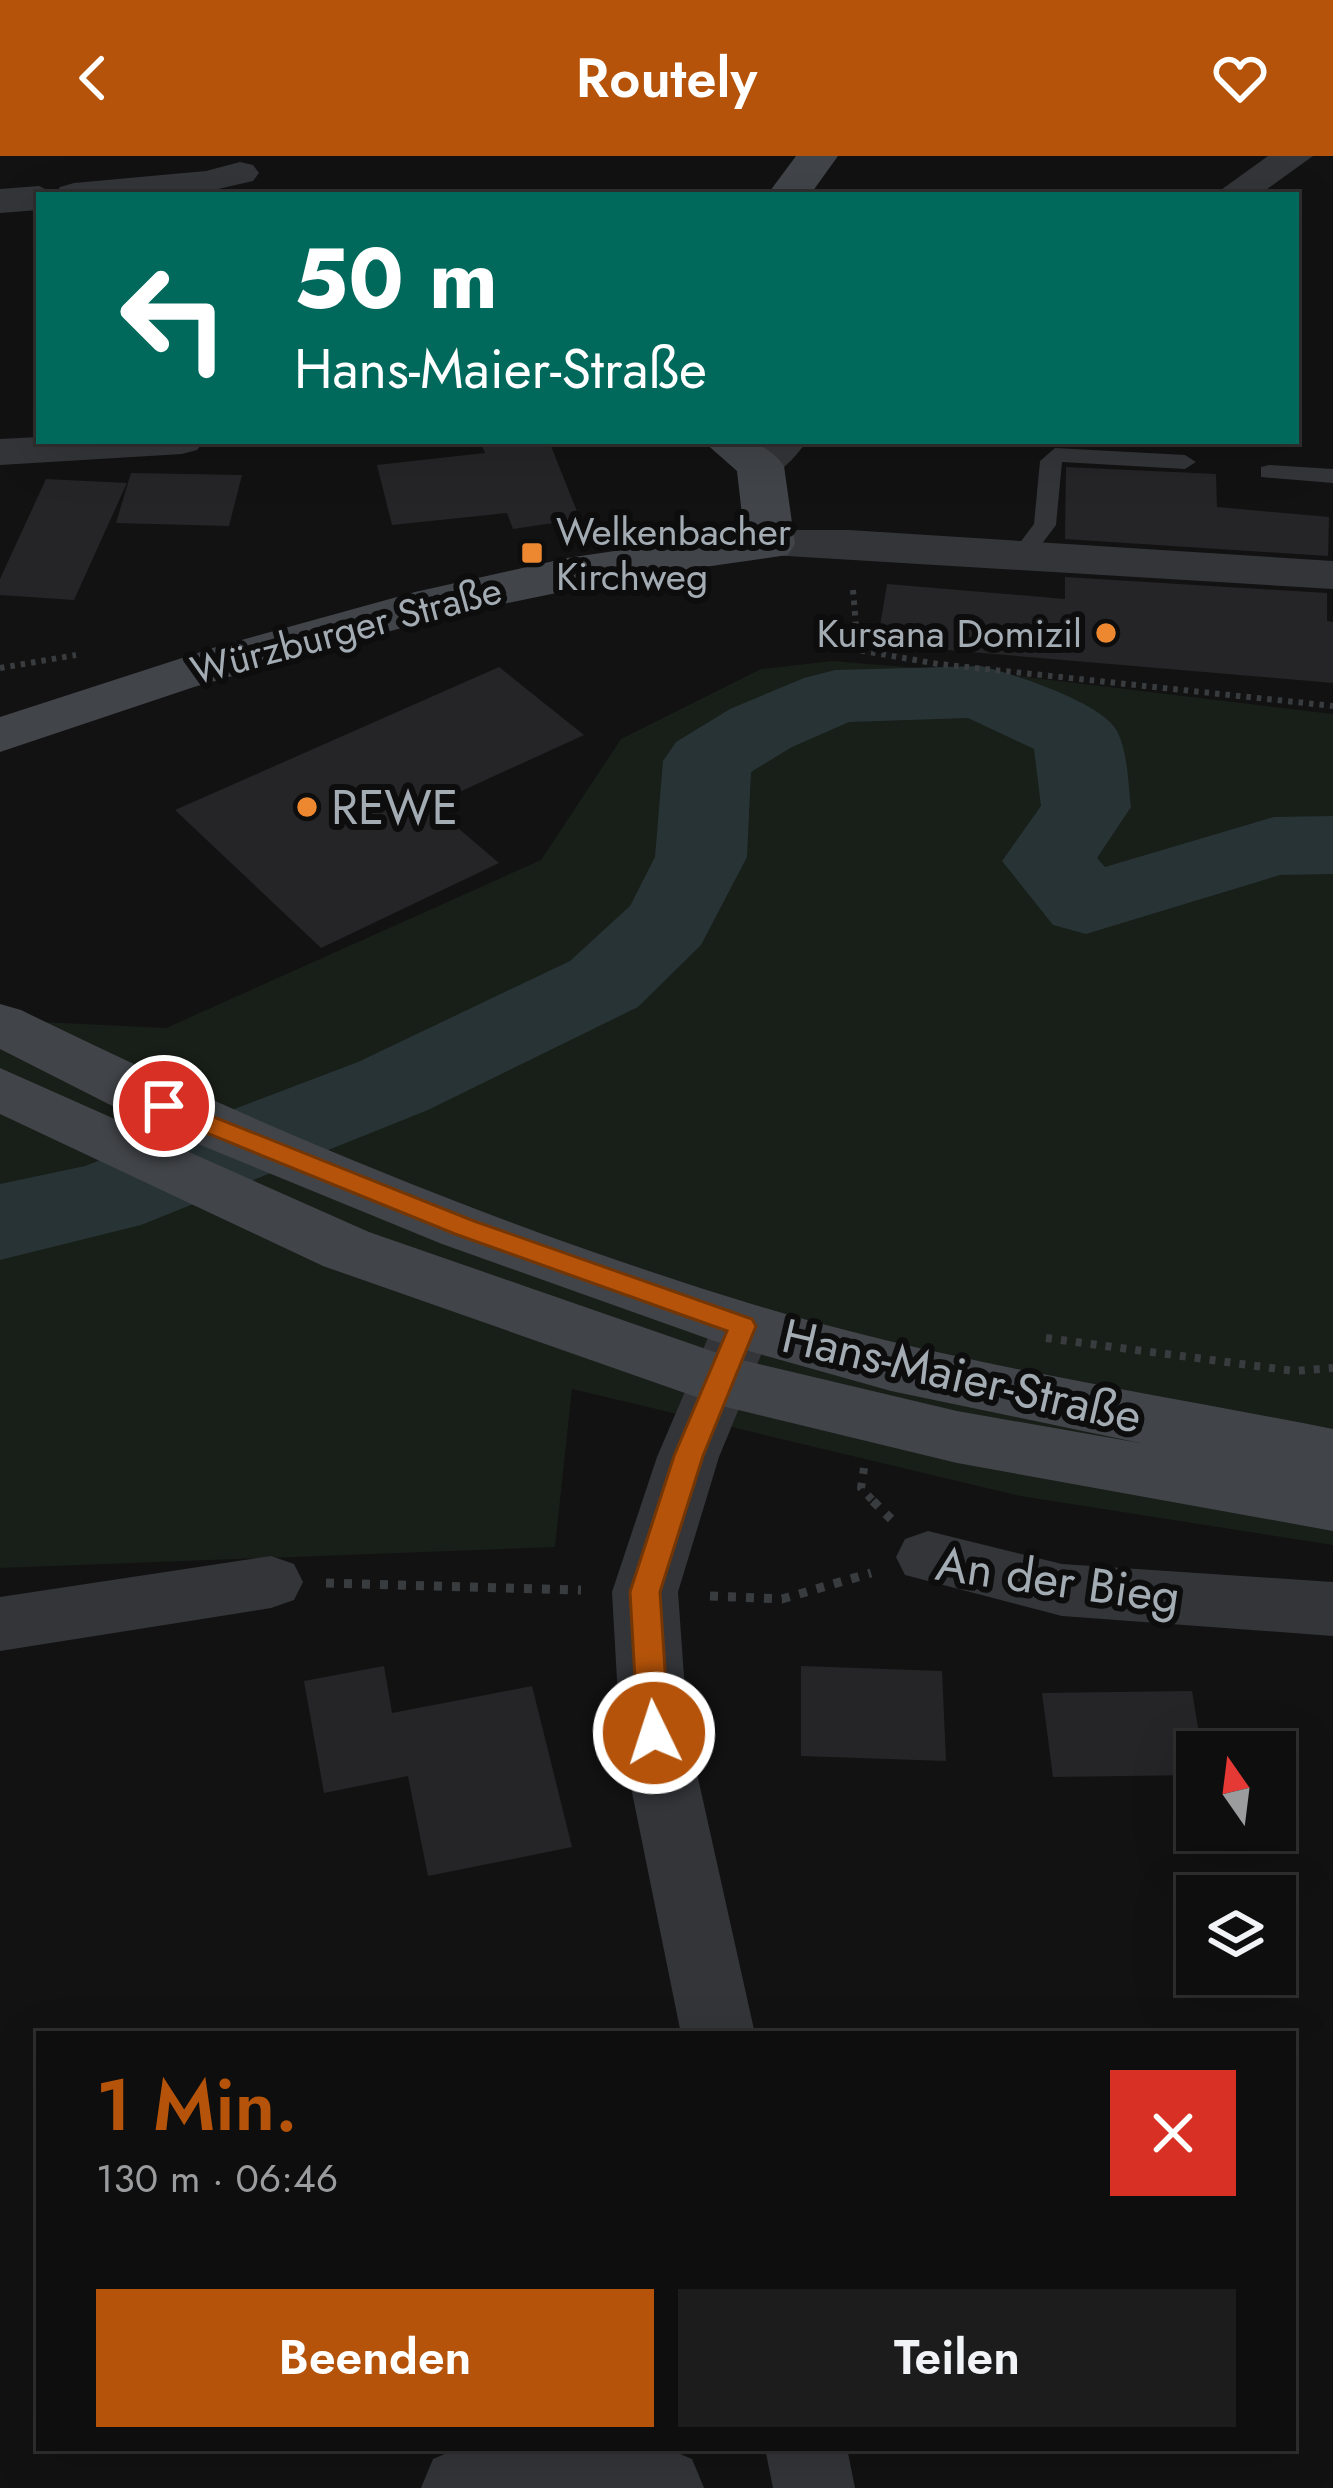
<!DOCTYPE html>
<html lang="de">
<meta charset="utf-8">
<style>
:root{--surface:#0e0e0e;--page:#1c1c1c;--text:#f1f3f6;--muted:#9b9c9e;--line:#2e2e2e;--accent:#b45309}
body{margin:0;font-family:Jost,sans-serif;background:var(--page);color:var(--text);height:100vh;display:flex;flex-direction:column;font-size:45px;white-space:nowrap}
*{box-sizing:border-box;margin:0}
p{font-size:39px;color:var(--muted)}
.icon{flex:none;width:66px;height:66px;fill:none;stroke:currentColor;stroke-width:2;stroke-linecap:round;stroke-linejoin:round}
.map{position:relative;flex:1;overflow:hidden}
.sheet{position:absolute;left:36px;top:1875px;width:1260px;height:420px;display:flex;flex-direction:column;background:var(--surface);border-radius:0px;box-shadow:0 12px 48px #0002,0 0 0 3px var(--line)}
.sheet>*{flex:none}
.hud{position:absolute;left:36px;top:36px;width:1263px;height:252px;border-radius:0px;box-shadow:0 12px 48px #0002,0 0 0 3px var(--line);background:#00695c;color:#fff;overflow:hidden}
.needle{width:78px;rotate:346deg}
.buttons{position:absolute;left:1176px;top:1575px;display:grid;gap:24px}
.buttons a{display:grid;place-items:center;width:120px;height:120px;border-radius:0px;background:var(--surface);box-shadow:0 12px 48px #0002,0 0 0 3px var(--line);font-size:60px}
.pin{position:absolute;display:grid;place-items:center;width:102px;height:102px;color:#fff;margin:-51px;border:6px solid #fff;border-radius:50%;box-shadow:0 3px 12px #0007}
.me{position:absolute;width:132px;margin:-66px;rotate:356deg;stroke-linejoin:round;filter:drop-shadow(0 0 9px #0008)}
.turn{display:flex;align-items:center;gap:42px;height:252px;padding:0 60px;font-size:54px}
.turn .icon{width:156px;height:156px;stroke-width:2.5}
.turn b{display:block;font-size:84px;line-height:102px}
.round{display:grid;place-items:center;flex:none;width:126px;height:126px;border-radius:0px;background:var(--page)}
.head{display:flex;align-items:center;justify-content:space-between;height:204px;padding:0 60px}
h1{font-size:72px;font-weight:600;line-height:90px;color:var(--accent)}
.button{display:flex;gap:24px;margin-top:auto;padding:24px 60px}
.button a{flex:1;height:138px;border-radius:0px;background:var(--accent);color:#fff;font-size:48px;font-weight:600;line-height:138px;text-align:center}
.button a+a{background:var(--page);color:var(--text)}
header{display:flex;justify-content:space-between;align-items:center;height:156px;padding:0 60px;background:var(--accent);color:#fff;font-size:54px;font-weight:600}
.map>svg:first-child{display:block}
</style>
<header><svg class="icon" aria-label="back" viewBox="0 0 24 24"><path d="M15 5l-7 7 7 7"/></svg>Routely<svg class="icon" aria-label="heart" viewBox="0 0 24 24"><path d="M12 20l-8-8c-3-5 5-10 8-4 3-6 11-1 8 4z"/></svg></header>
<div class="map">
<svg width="1333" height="2332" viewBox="0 0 1333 2332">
<rect width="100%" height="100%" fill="#121213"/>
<path fill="#181e18" d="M832 505 1018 520 1333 558V1389L1020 1340 572 1233 555 1391 0 1412V864L166 872 541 704 621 583 761 513Z"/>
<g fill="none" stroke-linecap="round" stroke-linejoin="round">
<path fill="#283336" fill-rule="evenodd" d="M981 510C1013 518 1102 546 1117 575 1128 596 1128 628 1131 651L1097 702 1105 711 1274 661 1333 660V718L1280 719 1086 778 1053 769 1002 705 1041 650 1034 593 968 562 849 566 792 591 751 616 747 701 701 789 638 851 428 954 141 1069 0 1104V1028L85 1010 358 906 570 805 630 750 655 701 663 605 676 586 730 553 804 522 835 514Z"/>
</g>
<path fill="#252527" d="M480 285H549L580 363 513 373 507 357 392 369 377 309 485 297Z
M1066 311 1216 318 1217 351 1329 361 1328 400 1065 383Z
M131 317 242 319 229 370 116 367Z
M46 323 127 327 74 444 0 439V423Z
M1065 421 1327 437V465L1333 466V527L877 488 887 428 1065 443Z
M499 511 584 579 431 649 499 707 321 792 175 654Z
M384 1510 392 1557 532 1530 572 1691 428 1720 408 1620 324 1637 304 1525Z
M801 1510 942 1515 946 1605 801 1600Z
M1192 1535 1202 1596H1197V1619L1053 1621 1042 1537Z"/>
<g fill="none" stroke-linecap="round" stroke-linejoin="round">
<path stroke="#393c3f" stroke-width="6" stroke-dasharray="4.5 6" stroke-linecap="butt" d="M853 434 858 494 938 508 1333 550
M0 512 76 499"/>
<path stroke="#393c3f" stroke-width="8" stroke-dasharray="6 9" stroke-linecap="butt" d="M1046 1182 1294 1215 1333 1212
M864 1312 861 1332 876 1348"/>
<path stroke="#393c3f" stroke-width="9" stroke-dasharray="8 10" stroke-linecap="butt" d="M873 1345 891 1363
M326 1427 581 1434
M710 1440 782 1443 871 1417"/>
<path fill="#333538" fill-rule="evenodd" d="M1055 292 1185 299 1196 306 1185 313 1062 306 1056 369 1029 405H1013L1010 400 1034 368 1040 305Z
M1269 309 1333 313V327L1261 321V311Z"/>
<path fill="#333538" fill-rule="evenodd" d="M1268 0H1313L1259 39H1214Z
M240 6 253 9 259 17 253 25 192 39H39V54L0 57V33L39 30 55 38 60 31 74 27 206 15Z
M39 281V285H204L197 294 182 298 0 309V283Z
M760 285H807C790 308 774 327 745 319L738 310Z
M770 374H849L1333 405V433L754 398 747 388 754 378Z
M743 1148 764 1154 773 1170 719 1301 678 1436 688 1577 755 1878H681L620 1577 612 1436 657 1301 713 1170 722 1154Z
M928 1375 1062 1408 1333 1426V1480L1062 1460 905 1419 896 1401 905 1383Z
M271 1400 294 1408 303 1426 294 1444 271 1452 0 1495V1441Z
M459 2292H666L692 2303 704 2332H421L433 2303Z
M765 2292H847L855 2332H773Z"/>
<path fill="#414448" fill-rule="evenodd" d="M796 0H838L810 39H767Z
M703 285C736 285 763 280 784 310L795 388 788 399 634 421 440 461 194 531 0 596V561L216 491 415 436 567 402 744 376 737 315Z
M0 848 21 854C257 970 503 1072 755 1149 943 1206 1141 1235 1333 1273V1375L957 1307 722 1250 323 1110 0 958V912L369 1076 729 1201 957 1255 1140 1287 891 1235 720 1187 442 1088 142 965 0 893Z"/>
</g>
<path fill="#b45309" stroke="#753606" stroke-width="3" d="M164 941 474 1065 752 1163 756 1170 703 1300 660 1436 669 1577 665 1586 654 1590 643 1586 638 1577 630 1436 674 1300 727 1175 455 1078 155 956 151 950 155 943Z"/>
<g fill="#ed8730" stroke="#0d0d0e" stroke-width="4.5">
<rect x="520" y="385" width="24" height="24" rx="6"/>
<circle cx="1106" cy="477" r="12"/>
<circle cx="307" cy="651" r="12"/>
</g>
<g text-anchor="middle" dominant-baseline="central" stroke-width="12" stroke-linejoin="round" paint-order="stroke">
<g font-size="39" fill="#a3abb3" stroke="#0d0d0e" text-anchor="start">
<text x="556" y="375">Welkenbacher<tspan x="556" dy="45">Kirchweg</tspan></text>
<text x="1082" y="477" text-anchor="end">Kursana Domizil</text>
</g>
<g font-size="39" fill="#a3abb3" stroke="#0d0d0e">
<text transform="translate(346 474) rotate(-15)">Würzburger Straße</text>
</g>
<g font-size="48" fill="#a3abb3" stroke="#0d0d0e" text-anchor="start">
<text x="331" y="651">REWE</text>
</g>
<g font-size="48" fill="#a3abb3" stroke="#0d0d0e">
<text transform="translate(962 1220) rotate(13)">Hans-Maier-Straße</text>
<text transform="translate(1058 1424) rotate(8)">An der Bieg</text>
</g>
</g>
</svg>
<div class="buttons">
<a><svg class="needle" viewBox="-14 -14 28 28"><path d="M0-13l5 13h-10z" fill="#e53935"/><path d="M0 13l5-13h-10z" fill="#9b9c9e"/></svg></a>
<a><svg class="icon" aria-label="layers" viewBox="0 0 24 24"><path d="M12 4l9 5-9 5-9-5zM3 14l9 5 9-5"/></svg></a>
</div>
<div class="pin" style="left:164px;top:950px;background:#d93025"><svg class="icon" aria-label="arrive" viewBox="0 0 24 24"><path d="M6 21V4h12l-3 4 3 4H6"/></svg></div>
<svg class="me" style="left:654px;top:1577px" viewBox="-20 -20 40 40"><circle r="17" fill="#b45309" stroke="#fff" stroke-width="3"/><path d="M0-11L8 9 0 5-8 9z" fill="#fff"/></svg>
<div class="hud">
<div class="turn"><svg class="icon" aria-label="left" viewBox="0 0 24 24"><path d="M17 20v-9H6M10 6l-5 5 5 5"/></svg><div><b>50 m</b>Hans-Maier-Straße</div></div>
</div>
<section class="sheet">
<div class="head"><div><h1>1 Min.</h1><p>130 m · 06:46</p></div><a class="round" style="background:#d93025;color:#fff"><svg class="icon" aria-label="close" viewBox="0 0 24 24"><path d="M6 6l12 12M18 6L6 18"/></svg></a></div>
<div class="button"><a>Beenden</a><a>Teilen</a></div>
</section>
</div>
